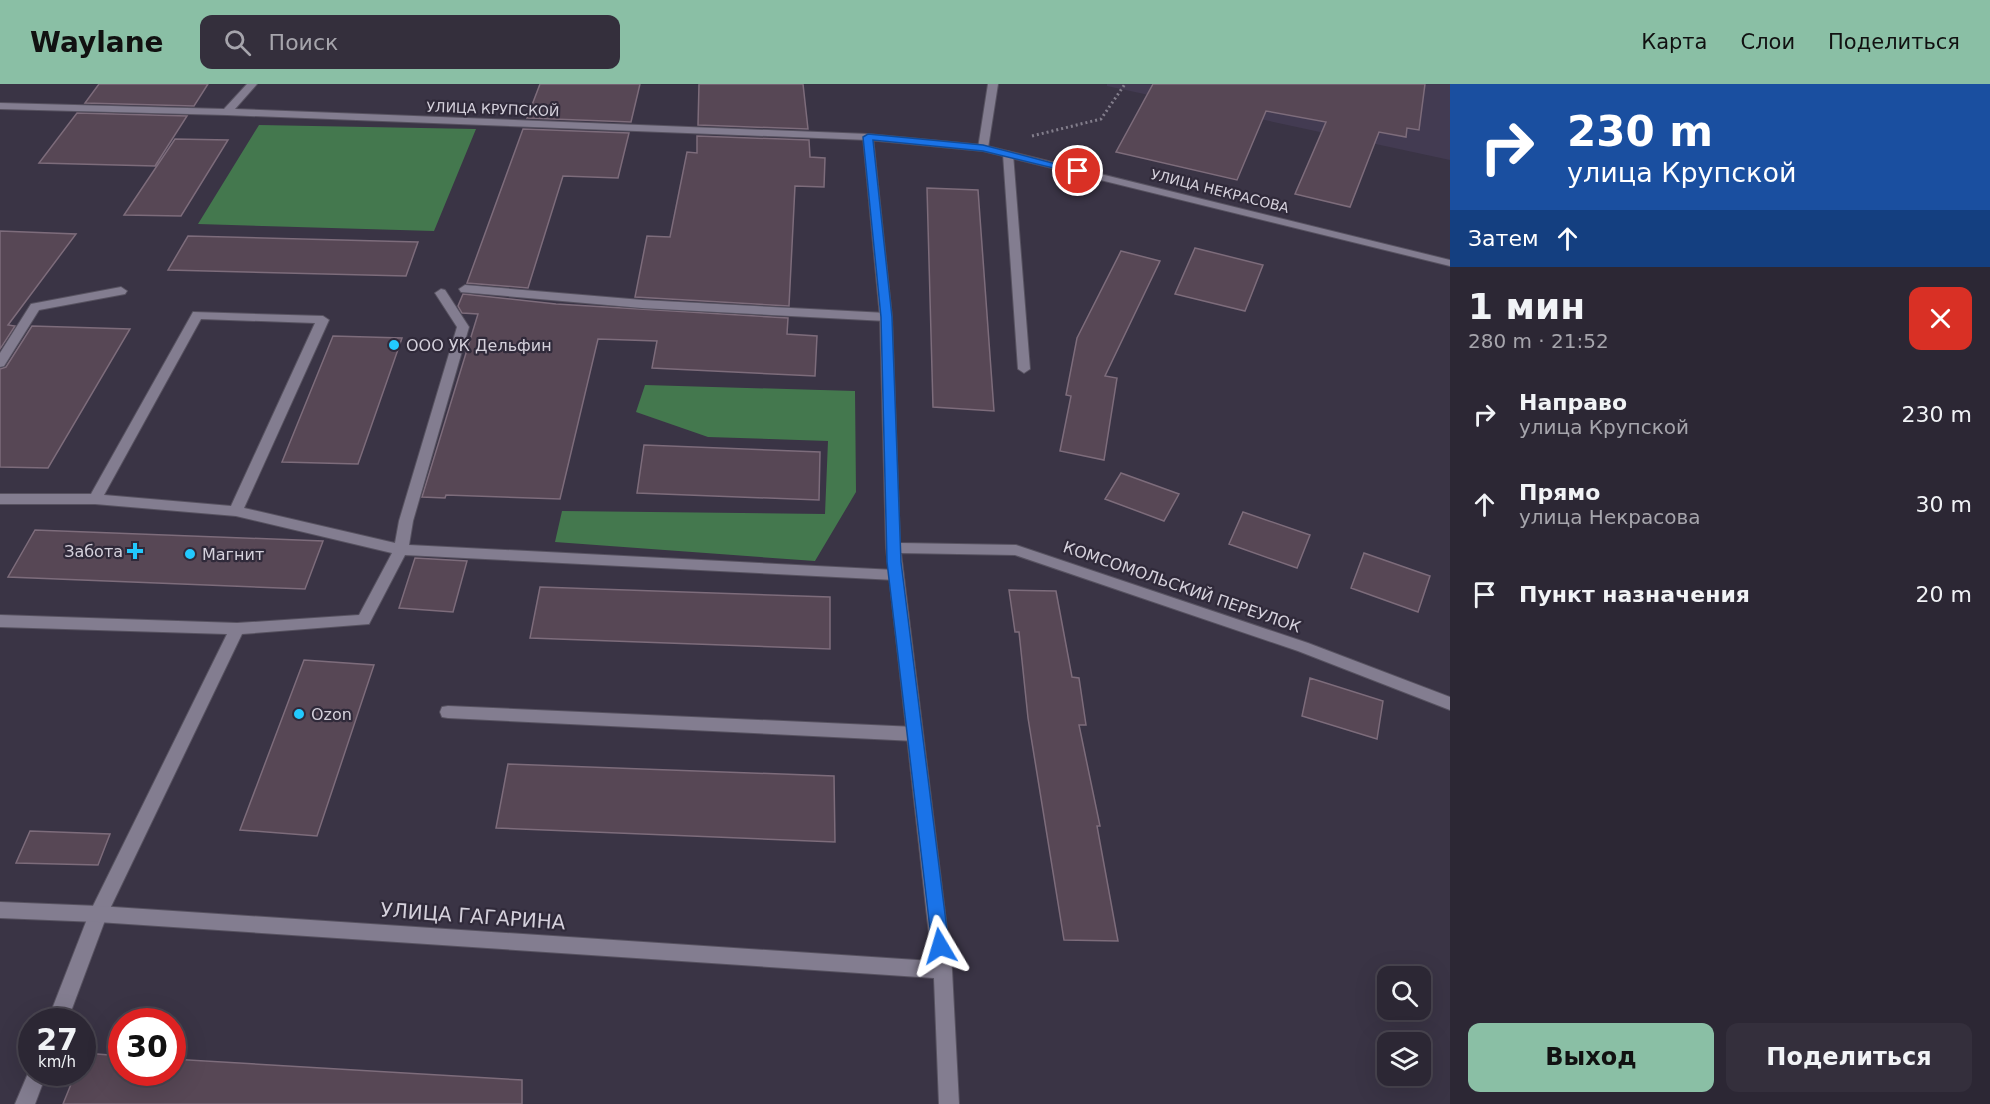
<!DOCTYPE html>
<html lang="ru">
<meta charset="utf-8">
<style>
:root{--surface:#2c2734;--page:#342f3c;--text:#f1f3f6;--muted:#a6a5ac;--line:#48444f;--accent:#8abfa5}
body{margin:0;font-family:"DejaVu Sans",sans-serif;background:var(--page);color:var(--text);height:100vh;display:flex;flex-direction:column;font-size:22px;white-space:nowrap}
*{box-sizing:border-box;margin:0}
p{font-size:20px;color:var(--muted)}
.icon{flex:none;width:33px;height:33px;fill:none;stroke:currentColor;stroke-width:2;stroke-linecap:round;stroke-linejoin:round}
.map{position:relative;flex:1;overflow:hidden}
.sheet{display:flex;flex-direction:column;background:var(--surface);width:540px}
.sheet>*{flex:none}
.top-card{background:#1a4fa0;color:#fff;overflow:hidden}
.buttons{position:absolute;left:1377px;top:882px;display:grid;gap:12px}
.buttons a{display:grid;place-items:center;width:54px;height:54px;border-radius:12px;background:var(--surface);box-shadow:0 6px 24px #0002,0 0 0 2px var(--line);font-size:30px}
.speed{position:absolute;left:18px;top:924px;display:flex;gap:12px;font-size:30px;font-weight:700;text-align:center}
.speed>*{display:grid;place-content:center;width:78px;height:78px;border-radius:50%;background:var(--surface);box-shadow:0 6px 24px #0002,0 0 0 2px var(--line);line-height:1}
.speed small{font-size:15px;font-weight:400}
.speed .limit{border:9px solid #d22;background:#fff;color:#111}
.pin{position:absolute;display:grid;place-items:center;width:51px;height:51px;color:#fff;margin:-26px;border:3px solid #fff;border-radius:50%;box-shadow:0 2px 6px #0007}
.me{position:absolute;width:66px;margin:-33px;rotate:353deg;stroke-linejoin:round;filter:drop-shadow(0 0 4px #0008)}
.turn{display:flex;align-items:center;gap:21px;height:126px;padding:0 18px;font-size:27px}
.turn .icon{width:78px;height:78px;stroke-width:2.5}
.turn b{display:block;font-size:42px;line-height:51px}
.then{display:flex;align-items:center;height:57px;padding:0 18px;background:#0003;gap:12px;font-size:22px}
.round{display:grid;place-items:center;flex:none;width:63px;height:63px;border-radius:12px;background:var(--page)}
.head{display:flex;align-items:center;justify-content:space-between;height:102px;padding:0 18px}
h1{font-size:36px;font-weight:700;line-height:45px}
.action{display:flex;gap:12px;margin-top:auto;padding:12px 18px}
.action a{flex:1;height:69px;border-radius:12px;background:var(--accent);color:#111;font-size:24px;font-weight:700;line-height:69px;text-align:center}
.action a+a{background:var(--page);color:var(--text)}
ul{padding:0;list-style:none}
li{display:flex;align-items:center;gap:18px;height:90px;padding:0 18px}
li div{flex:1}
li b{display:block;font-size:22px}
li em{font-style:normal}
header{display:flex;align-items:center;gap:36px;box-sizing:border-box;height:84px;padding:0 30px;background:var(--accent);color:#111}
header strong{font-size:28px}
nav{display:flex;gap:33px;margin-inline-start:auto;font-size:21px}
.search{width:420px;height:54px;background:var(--page);display:flex;align-items:center;gap:15px;box-sizing:border-box;padding:0 21px;border-radius:12px;color:var(--muted);font-size:22px}
main{display:flex;flex:1;min-height:0}
.map>svg:first-child{display:block}
</style>
<header>
<strong>Waylane</strong>
<div class="search"><svg class="icon" aria-label="search" viewBox="0 0 24 24"><circle cx="10" cy="10" r="6"/><path d="M15 15l6 6"/></svg>Поиск</div>
<nav><a>Карта</a><a>Слои</a><a>Поделиться</a></nav>
</header>
<main>
<div class="map">
<svg width="1450" height="1020" viewBox="0 0 1450 1020">
<rect width="100%" height="100%" fill="#3a3445"/>
<path fill="#433b52" d="M1107 0H1450V76L1107 2Z"/>
<path fill="#44784e" d="M259 41 476 45 434 147 198 140Z
M645 301 855 307 856 408 815 477 555 458 562 427 825 430 828 357 708 353 636 328Z"/>
<path fill="#574755" stroke="#7d6c7b" stroke-width="1.5" d="M99 0H208L194 22 85 19Z
M540 0H640L631 38 527 34Z
M699 0H803L808 45 698 41Z
M1153 0H1425L1419 46 1407 44 1406 53 1379 48 1350 123 1295 110 1326 38 1266 27 1237 96 1116 68Z
M77 29 187 32 155 82 39 79Z
M523 45 629 49 618 94 563 92 528 204 467 199Z
M697 52 809 56 810 73 825 74 824 103 795 102 789 222 635 213 647 152 670 153 687 68 697 69Z
M175 55 228 56 181 132 124 131Z
M927 104 978 106 994 327 933 323Z
M0 147 76 150 8 241 15 242 0 265Z
M188 152 418 158 406 192 168 186Z
M1195 164 1263 181 1245 227 1175 210Z
M1121 167 1160 177 1105 292 1117 294 1104 376 1060 367 1071 312 1066 311 1077 254Z
M463 210 556 220 788 234 787 250 817 252 815 292 652 284 657 257 598 255 560 415 446 411 445 414 422 413 478 230 462 229 458 222Z
M32 242 130 245 48 384 0 383V285L6 283Z
M333 252 402 254 358 380 282 378Z
M644 361 820 368 819 416 637 409Z
M1121 389 1179 410 1164 437 1105 415Z
M1243 428 1310 451 1297 484 1229 460Z
M35 446 323 457 305 505 8 493Z
M1364 469 1430 492 1418 528 1351 504Z
M415 474 467 477 453 528 399 524Z
M540 503 830 513V565L530 554Z
M1009 506 1056 507 1072 593 1079 594 1086 641H1079L1100 742H1097L1118 857 1064 856 1028 634 1019 548H1015Z
M304 576 374 581 317 752 240 746Z
M1310 594 1383 617 1377 655 1302 632Z
M508 680 834 692 835 758 496 744Z
M30 747 110 750 98 781 16 779Z
M84 969 122 972V988H172V975L522 996V1020H63L76 988H82Z"/>
<g fill="none" stroke-linecap="round" stroke-linejoin="round">
<defs>
<path id="lane" d="M1008 67 1013 70 1030 285 1024 289 1018 285 1003 70Z
M465 201 642 216 886 229 892 233 886 237 642 224 461 208 459 205Z
M121 203 127 207 125 210 39 226 4 282 0 283V269L31 220Z
M441 205 445 206 469 243 413 437 409 461 895 486 902 491 895 496 405 471 369 540 242 550 107 831 67 938H47L89 830 227 550 0 543V531L237 539 359 531 392 469 236 432 95 420H0V410H91L193 228 323 232 329 236 244 424 395 459 399 437 457 243 435 209ZM201 235 315 239 231 422 104 411Z
M448 622 915 643 921 645 923 650 921 655 915 657 448 634 442 633 440 628 442 623Z
M32 980V988H47L35 1020H15Z"/>
<path id="street" d="M988 0H998L988 64 983 67 978 64Z
M868 50 873 53 892 233 900 459 1016 461 1308 559 1450 613V626L1298 567 1015 471 901 469 952 886 959 1020H939L934 894 98 838 0 834V818L98 822 932 877 886 464 880 233 863 53Z"/>
<path id="secondary" d="M247 0H257L235 25 868 50 983 61 1450 176V182L983 67 868 56 227 31 0 25V19L224 25Z"/>
</defs>
<use href="#lane" stroke="#575260" stroke-width="2"/>
<use href="#street" stroke="#575260" stroke-width="2"/>
<use href="#secondary" stroke="#575260" stroke-width="2"/>
<path stroke="#837e8c" stroke-width="3" stroke-dasharray="2 3" stroke-linecap="butt" d="M1032 52 1101 35 1125 0"/>
<use href="#lane" fill="#837d90" fill-rule="evenodd"/>
<use href="#street" fill="#837d90" fill-rule="evenodd"/>
<use href="#secondary" fill="#837d90" fill-rule="evenodd"/>
</g>
<path fill="#1a73e8" stroke="#114b97" stroke-width="1.5" d="M868 50 983 61 1083 87 1078 90 983 67 873 56 892 233 901 478 949 862 946 868 940 870 934 868 932 862 887 478 881 233 863 53Z"/>
<g fill="#22c9fe" stroke="#302a3a" stroke-width="2">
<circle cx="394" cy="261" r="6"/>
<path d="M132 458h6v6h6v6h-6v6h-6v-6h-6v-6h6z"/>
<circle cx="190" cy="470" r="6"/>
<circle cx="299" cy="630" r="6"/>
</g>
<g text-anchor="middle" dominant-baseline="central" stroke-width="4.5" stroke-linejoin="round" paint-order="stroke">
<g font-size="14" fill="#d5d1dc" stroke="#302a3a">
<text transform="translate(493 25) rotate(2)">УЛИЦА КРУПСКОЙ</text>
<text transform="translate(1220 107) rotate(14)">УЛИЦА НЕКРАСОВА</text>
</g>
<g font-size="16" fill="#d5d1dc" stroke="#302a3a" text-anchor="start">
<text x="406" y="261">ООО УК Дельфин</text>
<text x="123" y="467" text-anchor="end">Забота</text>
<text x="202" y="470">Магнит</text>
<text x="311" y="630">Ozon</text>
</g>
<g font-size="16" fill="#d5d1dc" stroke="#302a3a">
<text transform="translate(1182 503) rotate(19)">КОМСОМОЛЬСКИЙ ПЕРЕУЛОК</text>
</g>
<g font-size="20" fill="#d5d1dc" stroke="#302a3a">
<text transform="translate(473 832) rotate(4)">УЛИЦА ГАГАРИНА</text>
</g>
</g>
</svg>
<div class="buttons">
<a><svg class="icon" aria-label="search" viewBox="0 0 24 24"><circle cx="10" cy="10" r="6"/><path d="M15 15l6 6"/></svg></a>
<a><svg class="icon" aria-label="layers" viewBox="0 0 24 24"><path d="M12 4l9 5-9 5-9-5zM3 14l9 5 9-5"/></svg></a>
</div>
<div class="speed"><div>27<small>km/h</small></div><div class="limit">30</div></div>
<div class="pin" style="left:1078px;top:87px;background:#d93025"><svg class="icon" aria-label="arrive" viewBox="0 0 24 24"><path d="M6 21V4h12l-3 4 3 4H6"/></svg></div>
<svg class="me" style="left:940px;top:862px" viewBox="-20 -20 40 40"><path d="M0-17L14 15 0 8-14 15z" fill="#1a73e8" stroke="#fff" stroke-width="4"/></svg>
</div>
<section class="sheet">
<div class="top-card">
<div class="turn"><svg class="icon" aria-label="right" viewBox="0 0 24 24"><path d="M7 20v-9h11M14 6l5 5-5 5"/></svg><div><b>230 m</b>улица Крупской</div></div>
<div class="then">Затем<svg class="icon" aria-label="ahead" viewBox="0 0 24 24"><path d="M12 20V5M6 11l6-6 6 6"/></svg></div>
</div>
<div class="head"><div><h1>1 мин</h1><p>280 m · 21:52</p></div><a class="round" style="background:#d93025;color:#fff"><svg class="icon" aria-label="close" viewBox="0 0 24 24"><path d="M6 6l12 12M18 6L6 18"/></svg></a></div>
<ul>
<li><svg class="icon" aria-label="right" viewBox="0 0 24 24"><path d="M7 20v-9h11M14 6l5 5-5 5"/></svg><div><b>Направо</b><p>улица Крупской</p></div><em>230 m</em></li>
<li><svg class="icon" aria-label="ahead" viewBox="0 0 24 24"><path d="M12 20V5M6 11l6-6 6 6"/></svg><div><b>Прямо</b><p>улица Некрасова</p></div><em>30 m</em></li>
<li><svg class="icon" aria-label="arrive" viewBox="0 0 24 24"><path d="M6 21V4h12l-3 4 3 4H6"/></svg><div><b>Пункт назначения</b></div><em>20 m</em></li>
</ul>
<div class="action"><a>Выход</a><a>Поделиться</a></div>
</section>
</main>
